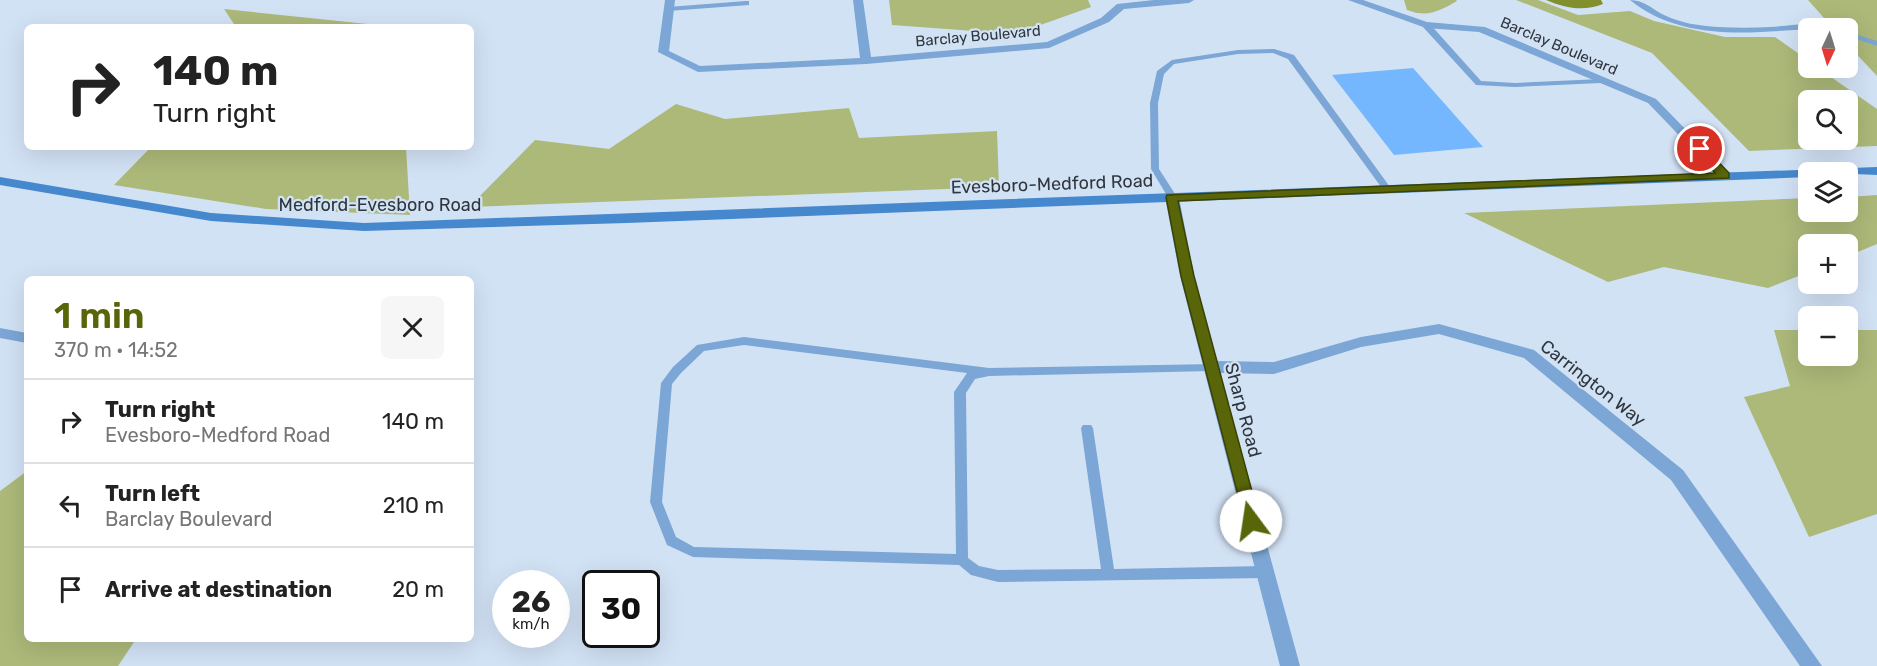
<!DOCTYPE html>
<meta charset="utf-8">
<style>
:root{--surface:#fff;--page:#f6f6f6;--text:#222;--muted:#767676;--line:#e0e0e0;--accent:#596509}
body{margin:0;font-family:Rubik,sans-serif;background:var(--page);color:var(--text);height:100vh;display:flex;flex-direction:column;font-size:22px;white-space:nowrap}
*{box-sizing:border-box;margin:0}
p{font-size:20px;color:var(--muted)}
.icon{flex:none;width:33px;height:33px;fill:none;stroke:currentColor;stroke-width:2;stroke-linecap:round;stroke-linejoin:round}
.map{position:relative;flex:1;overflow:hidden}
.side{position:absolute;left:24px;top:276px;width:450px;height:366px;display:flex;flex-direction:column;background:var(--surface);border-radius:9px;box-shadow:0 6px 24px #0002}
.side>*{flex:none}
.top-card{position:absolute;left:24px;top:24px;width:450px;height:126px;border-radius:9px;box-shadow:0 6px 24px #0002;background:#fff;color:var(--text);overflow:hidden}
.needle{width:39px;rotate:184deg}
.tools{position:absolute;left:1798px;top:18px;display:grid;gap:12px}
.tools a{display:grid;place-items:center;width:60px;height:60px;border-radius:9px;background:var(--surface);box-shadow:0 6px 24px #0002;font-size:30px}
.speed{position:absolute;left:492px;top:570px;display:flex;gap:12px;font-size:30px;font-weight:700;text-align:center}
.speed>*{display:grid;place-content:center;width:78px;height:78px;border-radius:50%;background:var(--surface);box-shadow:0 6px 24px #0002;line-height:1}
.speed small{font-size:15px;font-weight:400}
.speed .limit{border:3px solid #111;border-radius:9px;background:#fff;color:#111}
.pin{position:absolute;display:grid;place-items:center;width:51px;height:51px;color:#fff;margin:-26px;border:3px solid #fff;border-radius:50%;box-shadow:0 2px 6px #0007}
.me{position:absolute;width:66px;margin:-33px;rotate:346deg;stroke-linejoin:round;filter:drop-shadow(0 0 4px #0008)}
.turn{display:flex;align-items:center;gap:21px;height:126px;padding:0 30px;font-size:27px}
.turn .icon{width:78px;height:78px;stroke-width:2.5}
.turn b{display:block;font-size:42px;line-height:51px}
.round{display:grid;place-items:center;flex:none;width:63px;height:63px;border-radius:9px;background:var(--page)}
.head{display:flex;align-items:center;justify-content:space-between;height:102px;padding:0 30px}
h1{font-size:36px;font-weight:600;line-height:45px;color:var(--accent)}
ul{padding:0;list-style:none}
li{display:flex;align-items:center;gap:18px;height:84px;padding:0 30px;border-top:2px solid var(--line)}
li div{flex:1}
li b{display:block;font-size:22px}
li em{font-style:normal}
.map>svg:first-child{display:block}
</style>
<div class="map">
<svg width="1877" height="666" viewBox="0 0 1877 666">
<rect width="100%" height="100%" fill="#d2e2f5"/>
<path fill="#acb979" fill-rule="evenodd" d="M889 0H1088L1091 7 1015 34 892 25Z
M1404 0H1456L1457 1C1439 11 1428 18 1407 10Z
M1516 0H1538L1578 15 1630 11 1654 21 1725 37H1775L1809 61V68H1818L1877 109V146L1749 151 1652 53ZM1809 100H1848V140H1809Z
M1808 0H1877V76L1848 45V28H1833Z
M224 9 396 27H236Z
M676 104 725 119 849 108 859 138 997 131 999 187 469 207 535 140 609 149Z
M151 147H406L410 215 266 209 114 185Z
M1877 195V244L1848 256V244H1809V272L1768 288 1664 267 1608 282 1464 213 1809 198V212H1848V197Z
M1774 330H1809V356H1848V330H1877V514L1809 537 1744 397 1790 386Z
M27 471V639H136L118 666H0V491Z"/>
<path fill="#81902c" d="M1546 0H1601L1603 4C1583 12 1565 8 1546 0Z"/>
<path fill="#75b7ff" d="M1413 68 1483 147 1394 155 1332 75Z"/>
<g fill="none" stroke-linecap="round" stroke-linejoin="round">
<path fill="#7ca6d5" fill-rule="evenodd" d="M1630 0C1644 0 1652 9 1664 15 1680 23 1700 26 1718 27 1736 28 1753 28 1770 27 1787 26 1821 20 1835 28 1821 30 1808 29 1794 30 1737 34 1677 38 1630 0Z
M746 1H749V5L668 11 664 9 668 7Z
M1423 23H1429L1481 81 1515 83 1601 79 1605 81 1601 83 1515 87 1476 85 1423 27Z
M1848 32 1877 41V46L1848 36Z
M1274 49 1294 55 1390 187 1392 189 1390 191H1384L1288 59 1273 53 1238 54 1174 64 1164 74 1158 103 1159 169 1177 197 1175 199H1169L1151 169 1150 103 1157 71 1172 60 1238 50Z
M744 337 989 368 1215 364 1216 367 1215 370 1211 371 989 376 975 379 966 393 968 558 979 566 998 570 1101 569 1081 428 1083 425H1091L1093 428 1114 569 1265 566 1270 568 1271 572 1270 576 1265 578 998 582 971 575 959 565 693 557 667 545 650 502 661 383 673 367 697 345ZM744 345 967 373 954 392 956 554 694 547 676 537 662 502 672 384 681 373 704 351Z"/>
<path fill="#7ca6d5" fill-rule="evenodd" d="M665 0H675L669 51 700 66 860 58 853 0H863L871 57 1047 42 1101 18 1117 4 1154 0H1194L1189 3 1124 9 1109 22 1049 48 866 64 698 72 658 52Z
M1348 0H1363L1427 22 1485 27 1656 99 1731 176 1729 179H1721L1648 103 1479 32 1426 28Z
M1172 193 1179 197 1194 276 1217 361 1274 362 1361 337 1439 324 1534 350 1683 470 1822 666H1800L1671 480 1524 358 1439 334 1361 347 1274 374 1220 373 1300 666H1280L1180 276 1165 197Z
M0 328 27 333V343L0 338Z"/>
<path fill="#4688cd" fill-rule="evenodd" d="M1877 167V175L1809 172V177L627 223 364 231 211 221 0 185V177L211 213 364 223Z"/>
</g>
<path fill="#596509" stroke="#3a4206" stroke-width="1.5" d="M1700 146 1704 147 1729 173V178L1178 201 1194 276 1260 521 1257 526 1251 528 1246 526 1181 276 1166 197 1167 195 1715 173 1694 149Z"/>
<g text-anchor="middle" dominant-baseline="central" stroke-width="4.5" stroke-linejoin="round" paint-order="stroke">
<g font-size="15" fill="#30363d" stroke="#d2e2f5">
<text transform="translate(978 36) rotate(-5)">Barclay Boulevard</text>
<text transform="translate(1559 46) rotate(23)">Barclay Boulevard</text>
</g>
<g font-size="18" fill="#30363d" stroke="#d2e2f5">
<text transform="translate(1052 184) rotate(-2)">Evesboro-Medford Road</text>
<text x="380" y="205">Medford-Evesboro Road</text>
<text transform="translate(1593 383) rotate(38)">Carrington Way</text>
<text transform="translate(1243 410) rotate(75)">Sharp Road</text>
</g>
</g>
</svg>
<div class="tools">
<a><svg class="needle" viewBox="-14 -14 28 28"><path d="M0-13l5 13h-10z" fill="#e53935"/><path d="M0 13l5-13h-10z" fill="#767676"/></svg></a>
<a><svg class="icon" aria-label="search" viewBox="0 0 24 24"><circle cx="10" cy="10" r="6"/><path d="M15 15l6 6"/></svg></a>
<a><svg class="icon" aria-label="layers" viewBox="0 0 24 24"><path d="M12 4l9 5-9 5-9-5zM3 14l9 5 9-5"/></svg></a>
<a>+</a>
<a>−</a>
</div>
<div class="speed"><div>26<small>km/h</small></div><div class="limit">30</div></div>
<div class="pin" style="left:1700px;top:149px;background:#d93025"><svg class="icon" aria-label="arrive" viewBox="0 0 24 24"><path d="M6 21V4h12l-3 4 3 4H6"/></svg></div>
<svg class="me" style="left:1251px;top:521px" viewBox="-20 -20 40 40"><circle r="19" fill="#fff"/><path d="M0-13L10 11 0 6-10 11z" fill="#596509"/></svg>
<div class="top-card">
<div class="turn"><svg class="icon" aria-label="right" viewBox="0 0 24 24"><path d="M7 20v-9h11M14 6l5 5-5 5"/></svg><div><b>140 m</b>Turn right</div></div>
</div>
<section class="side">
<div class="head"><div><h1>1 min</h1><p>370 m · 14:52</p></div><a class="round"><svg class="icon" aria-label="close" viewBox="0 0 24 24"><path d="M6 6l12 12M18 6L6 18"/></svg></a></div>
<ul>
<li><svg class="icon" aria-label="right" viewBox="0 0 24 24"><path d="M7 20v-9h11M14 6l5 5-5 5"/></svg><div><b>Turn right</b><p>Evesboro-Medford Road</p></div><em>140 m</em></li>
<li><svg class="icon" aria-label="left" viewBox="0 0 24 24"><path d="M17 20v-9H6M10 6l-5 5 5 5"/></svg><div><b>Turn left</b><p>Barclay Boulevard</p></div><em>210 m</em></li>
<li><svg class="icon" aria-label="arrive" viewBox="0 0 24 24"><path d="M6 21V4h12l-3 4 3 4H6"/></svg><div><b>Arrive at destination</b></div><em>20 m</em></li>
</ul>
</section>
</div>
